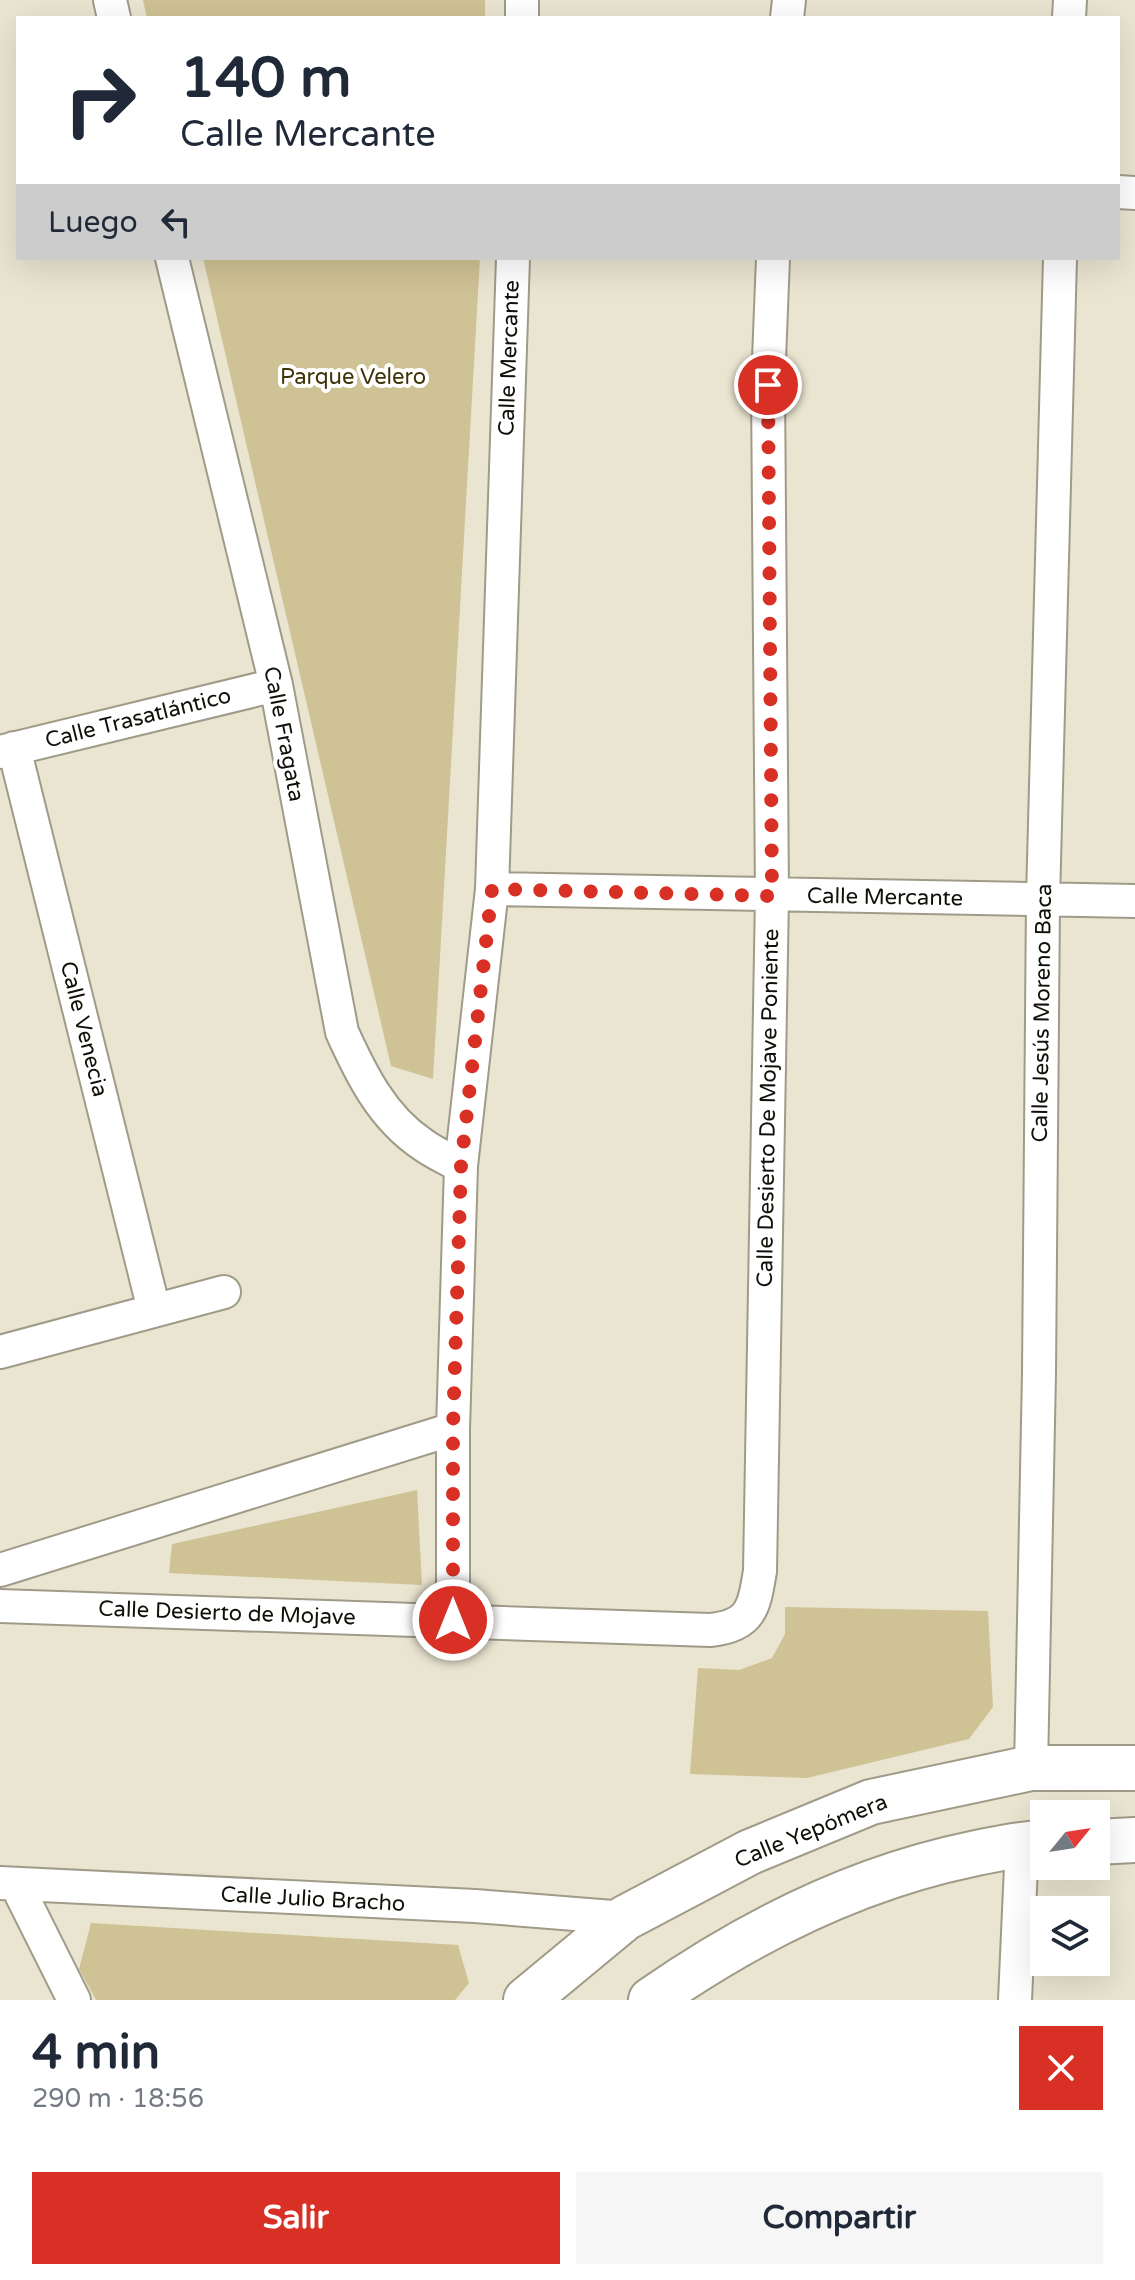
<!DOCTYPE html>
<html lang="es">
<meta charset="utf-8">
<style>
:root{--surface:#fff;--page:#f6f6f7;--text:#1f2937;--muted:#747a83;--accent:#d93025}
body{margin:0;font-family:"Varela Round",sans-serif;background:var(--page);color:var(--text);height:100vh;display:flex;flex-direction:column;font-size:30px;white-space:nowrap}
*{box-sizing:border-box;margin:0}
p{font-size:26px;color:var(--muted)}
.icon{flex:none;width:44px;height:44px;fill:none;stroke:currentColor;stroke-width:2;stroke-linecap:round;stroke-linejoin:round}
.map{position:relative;height:2000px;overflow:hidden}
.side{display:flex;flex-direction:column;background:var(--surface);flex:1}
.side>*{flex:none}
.guide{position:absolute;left:16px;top:16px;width:1104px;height:244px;border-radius:0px;box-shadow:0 8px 32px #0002;background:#fff;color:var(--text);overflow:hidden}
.needle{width:52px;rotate:60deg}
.tools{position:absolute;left:1030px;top:1800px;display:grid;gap:16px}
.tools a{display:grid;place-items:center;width:80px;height:80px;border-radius:0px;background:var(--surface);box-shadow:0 8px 32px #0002;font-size:40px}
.pin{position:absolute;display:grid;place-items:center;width:68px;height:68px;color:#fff;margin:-34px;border:4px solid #fff;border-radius:50%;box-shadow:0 2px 8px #0007}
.me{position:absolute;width:88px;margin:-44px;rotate:0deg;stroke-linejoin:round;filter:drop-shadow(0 0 6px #0008)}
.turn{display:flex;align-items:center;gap:28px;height:168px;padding:0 32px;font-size:36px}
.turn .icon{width:104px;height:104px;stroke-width:2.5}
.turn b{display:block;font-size:56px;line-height:68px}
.then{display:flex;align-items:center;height:76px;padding:0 32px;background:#0003;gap:16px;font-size:30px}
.round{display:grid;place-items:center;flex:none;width:84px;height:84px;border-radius:0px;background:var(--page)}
.summary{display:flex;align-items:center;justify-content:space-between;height:136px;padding:0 32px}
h1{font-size:48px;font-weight:700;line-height:60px}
.button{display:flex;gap:16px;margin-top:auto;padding:16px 32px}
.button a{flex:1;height:92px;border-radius:0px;background:var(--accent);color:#fff;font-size:32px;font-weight:700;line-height:92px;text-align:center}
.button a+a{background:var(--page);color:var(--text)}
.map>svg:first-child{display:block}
</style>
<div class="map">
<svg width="1135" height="2000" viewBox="0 0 1135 2000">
<rect width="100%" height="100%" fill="#eae5d1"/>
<path fill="#cfc295" d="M143 0H485V18H147Z
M203 258H480L433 1079 391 1066Z
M417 1490 422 1585 169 1573 172 1544Z
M785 1607 988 1611 993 1707 969 1739 807 1778 690 1774 698 1668 739 1670 772 1658 785 1634Z
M91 1923 458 1945 469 1983 455 2000H96L79 1969Z"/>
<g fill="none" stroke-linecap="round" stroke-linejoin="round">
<defs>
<path id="minor" d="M110 0 114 18
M522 18V0
M787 18 789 0
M1069 18 1070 0
M1118 192 1135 193
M172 258 276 685 342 1032C361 1074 382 1117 422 1144 434 1153 448 1159 461 1166
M14 748 154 1310
M0 752 276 685
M492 889 1135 901
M0 1352 224 1292
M0 1570 453 1429
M0 1606 710 1630C751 1626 754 1608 760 1571L772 896 768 385 773 258
M453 1620V1429L461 1166 492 889 513 258
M1031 1768 1039 1373 1043 899 1060 258
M0 1883 475 1906 625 1918
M16 1884 74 2000
M1015 2000 1022 1844"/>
<path id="secondary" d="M1096 1842 1135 1840
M526 2000 625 1918 750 1852 871 1802 1031 1768H1135
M651 2000C747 1933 856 1878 972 1854 996 1849 1019 1844 1044 1843"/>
</defs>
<use href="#minor" stroke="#a09b88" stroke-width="36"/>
<use href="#secondary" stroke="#a09b88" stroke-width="48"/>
<use href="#minor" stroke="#fff" stroke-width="32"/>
<use href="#secondary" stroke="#fff" stroke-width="44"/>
</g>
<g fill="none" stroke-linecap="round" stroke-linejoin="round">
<path stroke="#d93025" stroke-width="14" stroke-dasharray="0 25.2" d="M453 1620V1429L461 1166 492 889 772 896 768 385"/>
</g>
<g text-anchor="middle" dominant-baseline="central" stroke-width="8" stroke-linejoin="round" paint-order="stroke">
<g font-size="22" fill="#110f08" stroke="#fff">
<text transform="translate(509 358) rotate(-88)">Calle Mercante</text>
<text transform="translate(138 718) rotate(-14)">Calle Trasatlántico</text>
<text transform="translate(284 734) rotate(79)">Calle Fragata</text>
<text transform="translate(885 897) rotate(1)">Calle Mercante</text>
<text transform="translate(1042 1013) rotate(-89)">Calle Jesús Moreno Baca</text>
<text transform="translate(84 1029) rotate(76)">Calle Venecia</text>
<text transform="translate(768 1108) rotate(-89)">Calle Desierto De Mojave Poniente</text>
<text transform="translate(227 1613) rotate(2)">Calle Desierto de Mojave</text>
<text transform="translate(811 1831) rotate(-22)">Calle Yepómera</text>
<text transform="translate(313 1899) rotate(3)">Calle Julio Bracho</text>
</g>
<g font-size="22" fill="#3e3408" stroke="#fff">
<text x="353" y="377">Parque Velero</text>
</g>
</g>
</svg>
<div class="tools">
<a><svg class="needle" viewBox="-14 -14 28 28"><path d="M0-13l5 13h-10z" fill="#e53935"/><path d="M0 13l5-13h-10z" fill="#747a83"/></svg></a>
<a><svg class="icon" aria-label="layers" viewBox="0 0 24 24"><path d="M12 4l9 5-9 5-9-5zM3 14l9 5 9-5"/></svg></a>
</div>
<div class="pin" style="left:768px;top:385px;background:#d93025"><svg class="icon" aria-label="arrive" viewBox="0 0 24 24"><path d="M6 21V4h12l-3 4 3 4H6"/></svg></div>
<svg class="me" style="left:453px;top:1620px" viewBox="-20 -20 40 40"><circle r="17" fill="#d93025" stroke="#fff" stroke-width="3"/><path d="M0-11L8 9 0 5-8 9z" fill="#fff"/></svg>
<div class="guide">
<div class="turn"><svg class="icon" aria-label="right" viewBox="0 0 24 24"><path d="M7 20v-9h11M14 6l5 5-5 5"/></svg><div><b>140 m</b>Calle Mercante</div></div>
<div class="then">Luego<svg class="icon" aria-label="left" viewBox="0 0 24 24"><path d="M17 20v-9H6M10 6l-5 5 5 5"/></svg></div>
</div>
</div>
<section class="side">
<div class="summary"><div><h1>4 min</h1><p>290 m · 18:56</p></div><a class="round" style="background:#d93025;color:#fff"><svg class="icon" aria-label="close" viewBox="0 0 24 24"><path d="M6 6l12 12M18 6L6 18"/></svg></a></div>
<div class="button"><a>Salir</a><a>Compartir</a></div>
</section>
